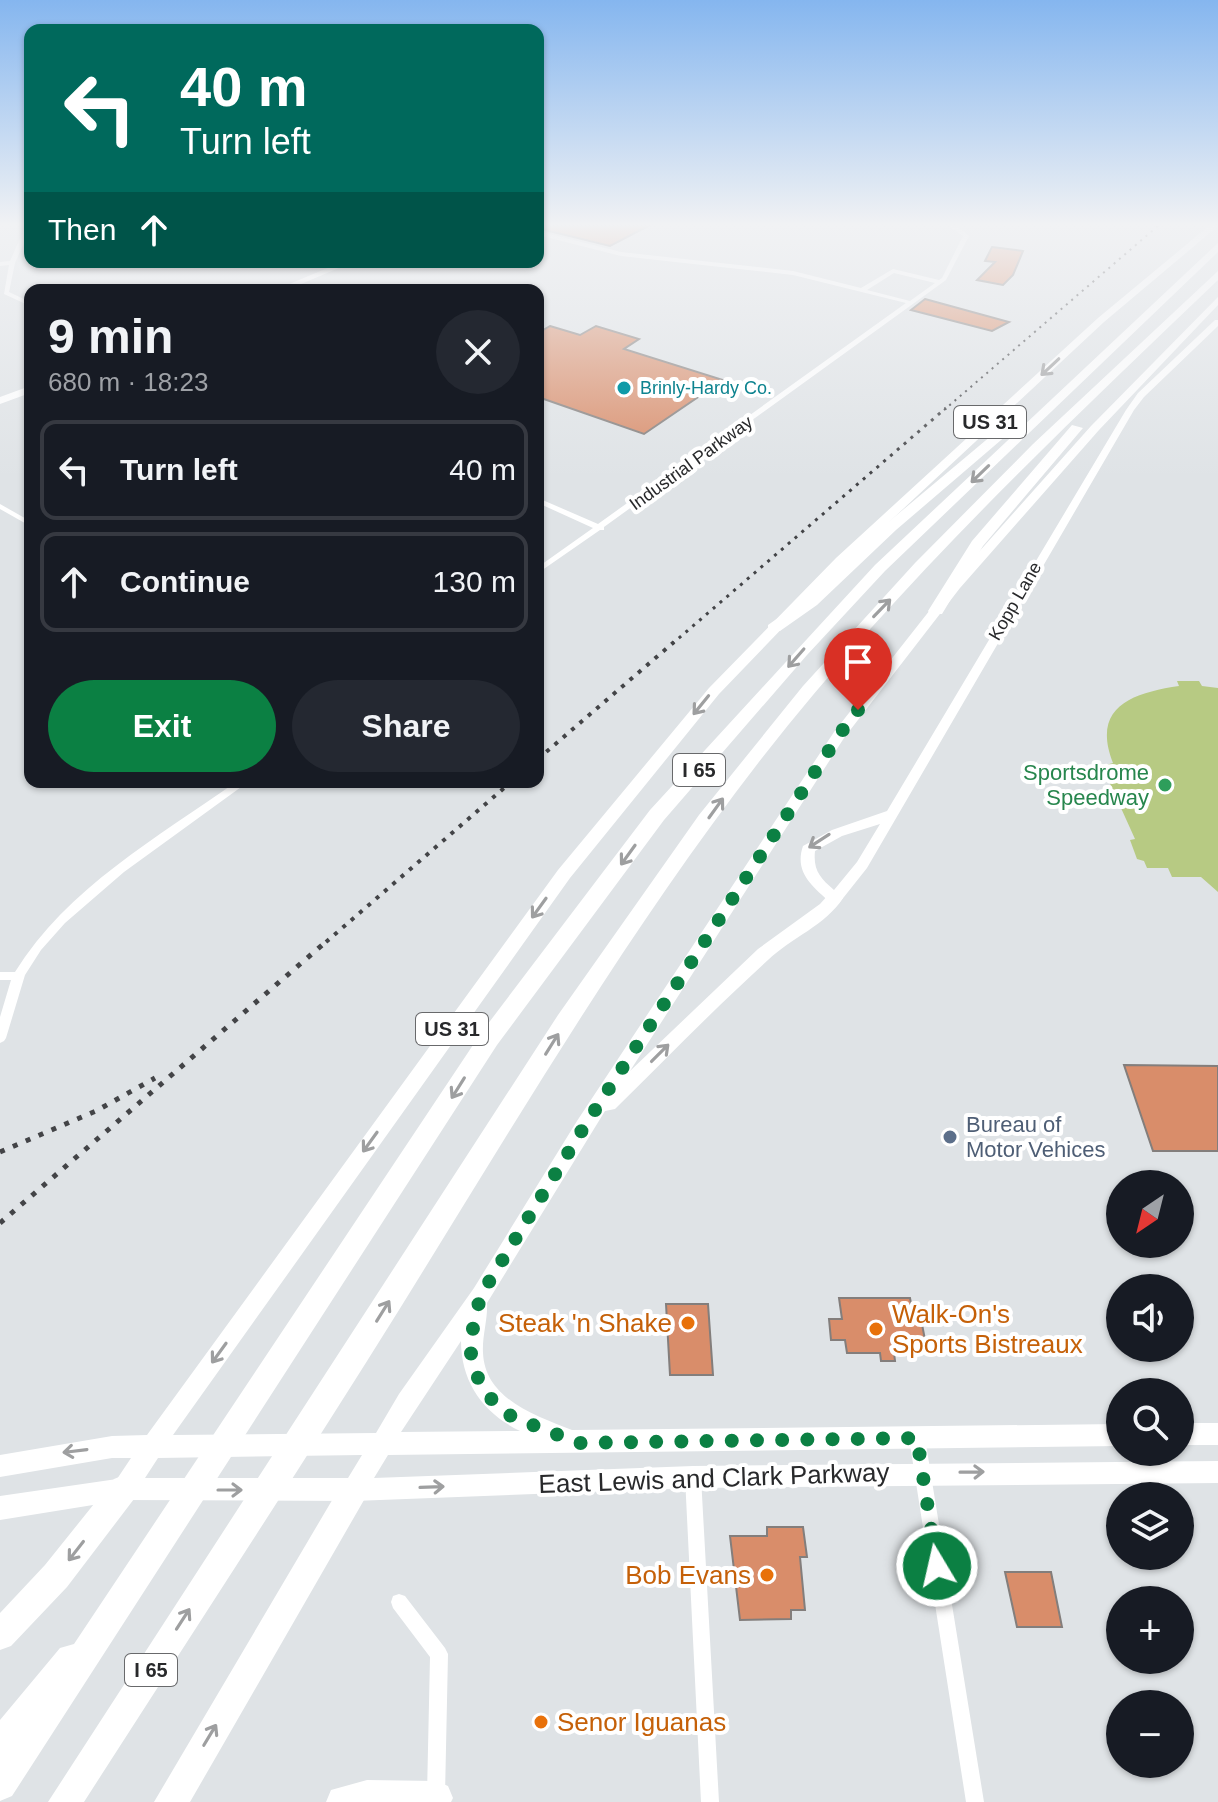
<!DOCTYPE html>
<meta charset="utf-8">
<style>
:root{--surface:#171b24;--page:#242831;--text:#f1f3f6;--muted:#9ea1a6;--line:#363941;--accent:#0b8043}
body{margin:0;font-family:Arial,sans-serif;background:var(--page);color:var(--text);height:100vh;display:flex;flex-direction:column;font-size:30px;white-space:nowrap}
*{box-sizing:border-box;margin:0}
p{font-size:26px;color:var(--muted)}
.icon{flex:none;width:44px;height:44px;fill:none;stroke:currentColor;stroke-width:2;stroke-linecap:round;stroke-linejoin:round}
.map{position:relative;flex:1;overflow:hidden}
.panel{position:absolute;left:24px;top:284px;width:520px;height:504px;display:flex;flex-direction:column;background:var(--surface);border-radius:16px;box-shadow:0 2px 6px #0004}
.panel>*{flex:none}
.banner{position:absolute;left:24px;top:24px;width:520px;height:244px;border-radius:16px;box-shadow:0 2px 6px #0004;background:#00695c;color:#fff;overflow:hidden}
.needle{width:52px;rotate:215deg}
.tools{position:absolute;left:1106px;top:1170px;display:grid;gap:16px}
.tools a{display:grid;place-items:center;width:88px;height:88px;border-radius:50%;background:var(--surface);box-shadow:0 2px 6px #0004;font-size:40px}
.pin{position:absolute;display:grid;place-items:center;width:68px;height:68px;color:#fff;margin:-82px -34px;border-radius:50% 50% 50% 0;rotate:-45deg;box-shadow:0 0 8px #0007}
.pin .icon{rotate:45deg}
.me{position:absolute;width:88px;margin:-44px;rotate:351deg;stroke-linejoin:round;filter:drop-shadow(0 0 6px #0008)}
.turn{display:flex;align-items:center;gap:28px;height:168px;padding:0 24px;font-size:36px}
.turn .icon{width:104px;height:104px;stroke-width:2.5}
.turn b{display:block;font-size:56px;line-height:68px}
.then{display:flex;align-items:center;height:76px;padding:0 24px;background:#0003;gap:16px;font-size:30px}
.round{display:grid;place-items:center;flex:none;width:84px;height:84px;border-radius:42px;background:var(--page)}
.summary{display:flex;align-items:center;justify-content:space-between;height:136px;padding:0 24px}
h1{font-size:48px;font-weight:800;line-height:60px}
.button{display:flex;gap:16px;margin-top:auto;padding:16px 24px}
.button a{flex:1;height:92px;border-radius:48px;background:var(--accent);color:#fff;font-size:32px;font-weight:800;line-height:92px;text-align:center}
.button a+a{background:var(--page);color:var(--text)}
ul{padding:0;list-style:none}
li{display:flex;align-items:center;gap:24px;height:100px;margin:0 16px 12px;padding:0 8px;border:4px solid var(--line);border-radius:16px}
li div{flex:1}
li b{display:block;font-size:30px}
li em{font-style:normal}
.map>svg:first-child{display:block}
</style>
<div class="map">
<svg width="1218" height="1802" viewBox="0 0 1218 1802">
<rect width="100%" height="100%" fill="#dfe3e6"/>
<path fill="#b7ca83" d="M1177 681H1199L1202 686 1218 688V892L1201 877H1172L1168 868H1147L1144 861 1137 859 1130 840 1135 839 1102 766 1113 763C1091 707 1132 693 1179 686Z"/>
<path fill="#d98d6a" stroke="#837e7c" stroke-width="2" d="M542 225H650L610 246 541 229Z
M992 247 1023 251 1013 275 1003 285 977 280 995 262 985 261Z
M925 299 1009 322 992 331 911 310Z
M550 326 580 335 596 326 639 339 624 349 723 380 644 434 538 397V333Z
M1124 1065 1218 1066V1151H1153Z
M839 1298H910L914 1319H921L926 1345H919L920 1353H894L895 1361H881L880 1353H847L845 1340H831L829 1319H842Z
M666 1304H708L713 1375H670Z
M767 1527H803L807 1557H800L805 1610H791V1619L740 1620 730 1536H767Z
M1005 1572H1051L1062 1627H1017Z"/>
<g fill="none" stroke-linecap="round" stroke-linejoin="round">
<path fill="#fff" fill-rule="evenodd" d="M26 225H30V229L15 263 9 292 30 302V306L4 294 9 265 0 266V262L10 261Z
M948 225H955L969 236 946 280 604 527V530H600L538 573V567L593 528 538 503V498L598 524 906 303 793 275 621 256 538 235V231L621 252 793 271 861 288 893 269 939 280 942 278 963 236ZM894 273 935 283 910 301 867 290Z
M0 504 30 521V526L0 509Z
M236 782H248L124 872 65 923 41 950 25 975 6 1038 4 1041 0 1043V1017L11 980H0V972H15C67 888 158 837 236 782Z
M917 1430 922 1433 925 1438 984 1802H966L909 1438 912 1433Z
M693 1469 699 1471 701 1477 719 1802H701L685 1477 687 1471Z
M399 1594 405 1596 445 1648 448 1654 445 1795 441 1802 430 1801 427 1795 430 1657 393 1608 391 1602 393 1596Z"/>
<path fill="#fff" fill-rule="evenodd" d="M1215 320H1218V326L1144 397 1134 410 867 868 840 902H830C812 886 794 872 803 846L832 830 887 811 1126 410 1138 393ZM880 824 857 862 834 890C820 878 813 870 815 851L842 836Z"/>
<path fill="#fff" fill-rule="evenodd" d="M1210 225 1218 226 1104 322 844 564 719 694 570 878 173 1435 376 1433 399 1394 474 1288 577 1121 834 732 952 582 1091 426 1218 297V305L1099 430 960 588 844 738 630 1071 758 949 820 904 829 894H841L843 898C826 925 791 938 768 960 715 1008 665 1060 615 1109L605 1111 487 1303C488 1319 482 1336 483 1353 485 1399 536 1416 572 1430L1120 1424V1446L388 1455 374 1478 693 1466 1218 1461V1483L693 1488 354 1501 124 1500 0 1520V1496L117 1479 131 1458H112L0 1477V1455L112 1436 147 1435 558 870 709 688 836 558 1098 318ZM461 1341C461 1382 483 1413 520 1431L401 1432ZM362 1455 348 1478H145L158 1458Z
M342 262H353L287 290H275Z
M30 386V393L0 404V397Z
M1180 1423H1218V1445H1180Z"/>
<path fill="#fff" fill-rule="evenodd" d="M1218 243V252L885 571 807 655 664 820 497 1045 12 1796 0 1801V1720L60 1648 74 1644 481 1033 650 810 875 565Z
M1218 271V280C1059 432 898 584 762 758 627 932 515 1123 399 1310 296 1475 189 1638 84 1802H48L558 1015 699 815 803 686 915 563 1033 444Z
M1010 420 1021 423 896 530 817 605 780 631H768V625L805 599 886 524Z
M1072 425 1083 428 983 546 942 614H930L928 611 972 541Z
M124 1475 134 1479 138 1489 134 1499 67 1587 11 1646 0 1650V1613L45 1565 114 1479Z
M354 1476 364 1480 368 1490 364 1500 190 1802H154L344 1480Z
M367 1780 436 1781 448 1786 453 1798 451 1802H326L331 1790Z"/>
<path stroke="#434447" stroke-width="2" stroke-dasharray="2 5" stroke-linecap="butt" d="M944 410 1159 225"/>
<path stroke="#434447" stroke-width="3" stroke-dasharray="3 6" stroke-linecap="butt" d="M672 644 946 408"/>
<path stroke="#434447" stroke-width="4" stroke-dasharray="4 7" stroke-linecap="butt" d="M538 759 674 642
M326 942 511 782"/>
<path stroke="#434447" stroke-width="5" stroke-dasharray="5 9" stroke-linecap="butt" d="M0 1152 96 1111 155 1078
M0 1223 328 940"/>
</g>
<defs><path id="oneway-shaft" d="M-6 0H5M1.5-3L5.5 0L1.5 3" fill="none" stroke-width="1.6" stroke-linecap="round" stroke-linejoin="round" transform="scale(2)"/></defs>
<g stroke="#9e9fa0">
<use href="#oneway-shaft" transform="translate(1050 367) rotate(137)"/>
<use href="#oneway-shaft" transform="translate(980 474) rotate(136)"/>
<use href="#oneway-shaft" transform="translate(882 608) rotate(-46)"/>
<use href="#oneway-shaft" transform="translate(796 658) rotate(131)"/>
<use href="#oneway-shaft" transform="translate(701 705) rotate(129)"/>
<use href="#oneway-shaft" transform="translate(716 808) rotate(-54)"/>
<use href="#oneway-shaft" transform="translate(819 841) rotate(147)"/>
<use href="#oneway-shaft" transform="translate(628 855) rotate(126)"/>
<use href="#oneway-shaft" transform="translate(539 908) rotate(126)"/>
<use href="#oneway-shaft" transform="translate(552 1044) rotate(-58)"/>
<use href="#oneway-shaft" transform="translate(660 1053) rotate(-45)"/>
<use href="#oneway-shaft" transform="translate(458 1088) rotate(122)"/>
<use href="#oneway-shaft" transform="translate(370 1142) rotate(126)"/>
<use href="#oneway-shaft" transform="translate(383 1311) rotate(-58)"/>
<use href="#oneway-shaft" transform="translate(219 1353) rotate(126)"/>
<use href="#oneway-shaft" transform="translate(75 1451) rotate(173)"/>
<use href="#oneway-shaft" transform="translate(972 1472) rotate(-1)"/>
<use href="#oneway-shaft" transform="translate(432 1487) rotate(-2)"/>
<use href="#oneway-shaft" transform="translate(230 1490)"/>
<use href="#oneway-shaft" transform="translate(76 1551) rotate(128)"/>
<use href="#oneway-shaft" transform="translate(183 1619) rotate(-57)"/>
<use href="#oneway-shaft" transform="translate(210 1735) rotate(-59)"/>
</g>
<linearGradient id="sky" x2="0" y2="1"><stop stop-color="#85b6ef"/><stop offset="0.47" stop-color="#f1f2f4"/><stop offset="1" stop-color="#f1f2f4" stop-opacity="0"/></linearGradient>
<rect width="1218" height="478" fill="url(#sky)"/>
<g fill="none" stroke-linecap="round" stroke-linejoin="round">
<path stroke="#0b8043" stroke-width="14" stroke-dasharray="0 25.2" d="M858 710 839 735 584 1127 481 1295 474 1321 470 1350 478 1378 492 1400 512 1417 579 1443 917 1438 937 1566"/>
</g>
<circle fill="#0f9aa8" stroke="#fff" stroke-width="3" cx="624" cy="388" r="8"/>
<circle fill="#2e9e5b" stroke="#fff" stroke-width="3" cx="1165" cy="785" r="8"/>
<circle fill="#5c6f8a" stroke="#fff" stroke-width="3" cx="950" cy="1137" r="8"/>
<g fill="#e8710a" stroke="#fff" stroke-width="3">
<circle cx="688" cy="1323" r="8"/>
<circle cx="876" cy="1329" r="8"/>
<circle cx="767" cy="1575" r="8"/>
<circle cx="541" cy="1722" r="8"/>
</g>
<g text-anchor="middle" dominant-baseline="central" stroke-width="8" stroke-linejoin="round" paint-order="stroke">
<g font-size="18" fill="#0d838f" stroke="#fff" text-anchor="start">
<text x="640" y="388">Brinly-Hardy Co.</text>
</g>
<g font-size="18" fill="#28292b" stroke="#fff">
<text transform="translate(691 463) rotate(-36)">Industrial Parkway</text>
<text transform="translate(1015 601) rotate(-60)">Kopp Lane</text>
</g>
<g fill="#fff" stroke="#68696b" stroke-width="2">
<rect x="954" y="406" width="72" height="32" rx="6"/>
<rect x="673" y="754" width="52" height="32" rx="6"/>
<rect x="416" y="1013" width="72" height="32" rx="6"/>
<rect x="125" y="1654" width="52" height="32" rx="6"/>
</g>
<g font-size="20" font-weight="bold" fill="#28292b">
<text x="990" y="422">US 31</text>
<text x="699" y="770">I 65</text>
<text x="452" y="1029">US 31</text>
<text x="151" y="1670">I 65</text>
</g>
<g font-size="22" fill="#27864d" stroke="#fff" text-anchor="end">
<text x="1149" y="772">Sportsdrome<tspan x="1149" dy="25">Speedway</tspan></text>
</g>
<g font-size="22" fill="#4e5e75" stroke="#fff" text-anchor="start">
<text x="966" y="1124">Bureau of<tspan x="966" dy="25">Motor Vehices</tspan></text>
</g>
<g font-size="26" fill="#c56008" stroke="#fff" text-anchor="start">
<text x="892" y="1314">Walk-On's<tspan x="892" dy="30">Sports Bistreaux</tspan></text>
<text x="672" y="1323" text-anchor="end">Steak 'n Shake</text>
<text x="751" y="1575" text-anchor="end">Bob Evans</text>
<text x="557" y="1722">Senor Iguanas</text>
</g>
<g font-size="26" fill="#28292b" stroke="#fff">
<text transform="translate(714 1478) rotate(-2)">East Lewis and Clark Parkway</text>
</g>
</g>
</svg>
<div class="tools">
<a><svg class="needle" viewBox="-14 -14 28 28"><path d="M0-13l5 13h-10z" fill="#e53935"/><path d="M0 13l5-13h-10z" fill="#9ea1a6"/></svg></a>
<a><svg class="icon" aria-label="sound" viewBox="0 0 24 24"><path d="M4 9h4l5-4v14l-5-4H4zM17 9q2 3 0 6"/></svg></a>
<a><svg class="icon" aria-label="search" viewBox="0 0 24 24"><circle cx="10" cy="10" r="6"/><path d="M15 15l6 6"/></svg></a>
<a><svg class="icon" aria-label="layers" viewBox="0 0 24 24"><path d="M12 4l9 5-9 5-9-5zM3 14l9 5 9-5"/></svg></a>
<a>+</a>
<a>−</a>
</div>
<div class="pin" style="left:858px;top:710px;background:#d93025"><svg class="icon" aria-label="arrive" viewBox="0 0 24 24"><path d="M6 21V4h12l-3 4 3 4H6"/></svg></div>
<svg class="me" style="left:937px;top:1566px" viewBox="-20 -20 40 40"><circle r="17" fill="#0b8043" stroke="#fff" stroke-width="3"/><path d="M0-11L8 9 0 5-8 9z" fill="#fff"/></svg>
<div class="banner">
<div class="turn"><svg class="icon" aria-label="left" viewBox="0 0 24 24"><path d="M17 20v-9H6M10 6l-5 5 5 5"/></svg><div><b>40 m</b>Turn left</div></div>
<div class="then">Then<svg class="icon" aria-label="ahead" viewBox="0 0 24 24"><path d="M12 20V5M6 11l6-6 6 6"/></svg></div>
</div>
<section class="panel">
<div class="summary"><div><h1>9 min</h1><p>680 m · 18:23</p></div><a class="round"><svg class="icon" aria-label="close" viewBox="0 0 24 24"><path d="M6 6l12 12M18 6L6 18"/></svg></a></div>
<ul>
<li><svg class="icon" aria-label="left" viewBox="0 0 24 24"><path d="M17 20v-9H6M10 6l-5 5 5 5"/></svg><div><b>Turn left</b></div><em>40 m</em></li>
<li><svg class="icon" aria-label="ahead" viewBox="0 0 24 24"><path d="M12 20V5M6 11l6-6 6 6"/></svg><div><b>Continue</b></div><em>130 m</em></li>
</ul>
<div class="button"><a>Exit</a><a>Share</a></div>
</section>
</div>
